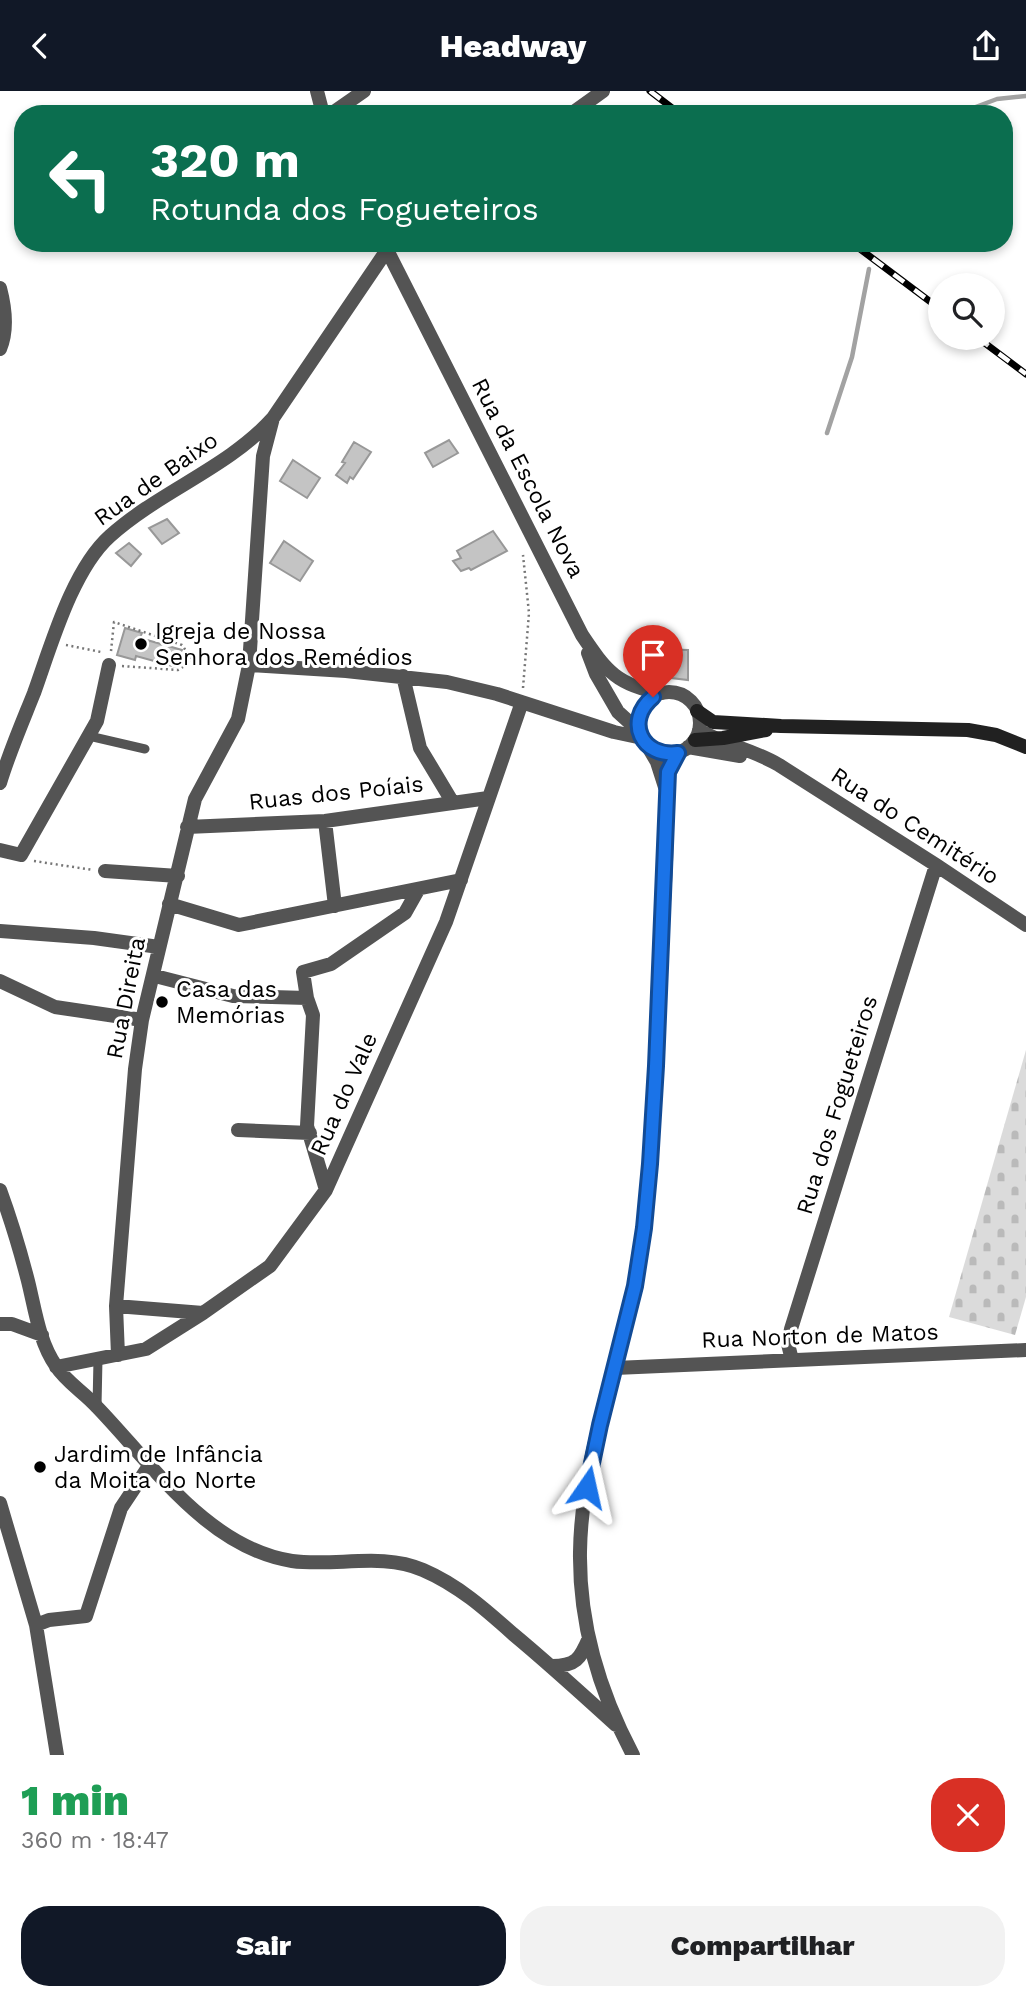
<!DOCTYPE html>
<html lang="pt">
<meta charset="utf-8">
<style>
:root{--surface:#fff;--page:#f2f2f2;--text:#202124;--muted:#757577;--accent:#111827}
body{margin:0;font-family:"Work Sans",sans-serif;background:var(--page);color:var(--text);height:100vh;display:flex;flex-direction:column;font-size:26px;white-space:nowrap}
*{box-sizing:border-box;margin:0}
p{font-size:23px;color:var(--muted)}
.icon{flex:none;width:38px;height:38px;fill:none;stroke:currentColor;stroke-width:2;stroke-linecap:round;stroke-linejoin:round}
.map{position:relative;height:1664px;overflow:hidden}
.details{display:flex;flex-direction:column;background:var(--surface);flex:1}
.details>*{flex:none}
.top-card{position:absolute;left:14px;top:14px;width:999px;height:147px;border-radius:28px;box-shadow:0 4px 10px #0003;background:#0b6e4f;color:#fff;overflow:hidden}
.tools{position:absolute;left:928px;top:182px;display:grid;gap:14px}
.tools a{display:grid;place-items:center;width:77px;height:77px;border-radius:50%;background:var(--surface);box-shadow:0 4px 10px #0003;font-size:35px}
.pin{position:absolute;display:grid;place-items:center;width:60px;height:60px;color:#fff;margin:-72px -30px;border-radius:50% 50% 50% 0;rotate:-45deg;box-shadow:0 0 7px #0007}
.pin .icon{rotate:45deg}
.me{position:absolute;width:77px;margin:-38px;rotate:11deg;stroke-linejoin:round;filter:drop-shadow(0 0 5px #0008)}
.turn{display:flex;align-items:center;gap:24px;height:147px;padding:0 21px;font-size:32px}
.turn .icon{width:91px;height:91px;stroke-width:2.5}
.turn b{display:block;font-size:49px;line-height:60px}
.round{display:grid;place-items:center;flex:none;width:74px;height:74px;border-radius:28px;background:var(--page)}
.summary{display:flex;align-items:center;justify-content:space-between;height:119px;padding:0 21px}
h1{font-size:42px;font-weight:800;line-height:52px;color:#1e9e55}
.cta{display:flex;gap:14px;margin-top:auto;padding:14px 21px}
.cta a{flex:1;height:80px;border-radius:28px;background:var(--accent);color:#fff;font-size:28px;font-weight:800;line-height:80px;text-align:center}
.cta a+a{background:var(--page);color:var(--text)}
header{display:flex;justify-content:space-between;align-items:center;height:91px;padding:0 21px;background:var(--accent);color:#fff;font-size:32px;font-weight:800}
.map>svg:first-child{display:block}
</style>
<header><svg class="icon" aria-label="back" viewBox="0 0 24 24"><path d="M15 5l-7 7 7 7"/></svg>Headway<svg class="icon" aria-label="share" viewBox="0 0 24 24"><path d="M12 15V3M7 8l5-5 5 5M5 13v7h14v-7"/></svg></header>
<div class="map">
<svg width="1026" height="1664" viewBox="0 0 1026 1664">
<defs>
<pattern id="cemetery-stones" width="16" height="16" patternUnits="userSpaceOnUse" patternTransform="scale(1.75)"><rect width="16" height="16" fill="#dbdbdb"/><path d="M2 7V4a2 2 0 0 1 4 0v3zM10 15v-3a2 2 0 0 1 4 0v3z" fill="#bababa"/></pattern>
</defs>
<rect width="100%" height="100%" fill="#fff"/>
<path fill="url(#cemetery-stones)" d="M1026 959V1206L1015 1244 949 1226Z"/>
<g fill="none" stroke-linecap="round" stroke-linejoin="round">
<path stroke="#a2a2a2" stroke-width="4.5" d="M957 23 997 8 1026 5
M874 156V152
M827 342 852 266 869 178"/>
</g>
<path fill="#c4c4c4" stroke="#989898" stroke-width="2" d="M449 349 458 362 433 376 425 362Z
M354 351 371 361 353 388 350 386 347 392 336 384 345 372 342 371Z
M293 369 320 387 307 407 280 390Z
M167 428 179 442 162 453 149 437Z
M493 440 507 460 471 479 469 477 461 480 453 470 461 467 457 460Z
M284 450 313 470 300 490 270 472Z
M129 452 141 463 131 475 116 462Z
M125 537 142 542 140 547 182 559 176 576 136 565 135 569 117 564Z
M655 558 688 559V589L655 585Z"/>
<g fill="none" stroke-linecap="round" stroke-linejoin="round">
<path stroke="#767676" stroke-width="2.5" stroke-dasharray="2 3.5" stroke-linecap="butt" d="M66 554 101 561
M111 560 114 531 182 554 193 570
M122 575 178 579 193 570 235 573
M523 597 529 522 523 464
M34 770 93 779"/>
<path stroke="#545454" stroke-width="9" d="M89 645 145 658
M97 1315 98 1268"/>
<path stroke="#545454" stroke-width="14" d="M317 0 323 23
M331 23 364 0
M571 23 603 0
M384 153 582 544C606 580 618 595 662 602
M0 197C5 216 8 239 0 258
M588 562 596 583 618 621 639 640
M249 574 346 580 447 591 497 603 614 641 642 647
M403 585 420 657 453 712
M638 632a31 31 0 1 1 62 0a31 31 0 1 1-62 0Z
M699 639C727 655 752 658 779 674L936 774 1026 834
M647 654 657 671 665 696
M688 656 740 665
M0 692C9 662 22 632 34 602 51 555 72 479 110 445 160 400 228 377 273 327L387 159 394 152
M325 730 335 815
M187 736 325 730 488 707
M0 759 21 764 97 630 109 574
M105 780 178 785
M169 813 239 834 461 789
M0 840 94 847 159 856
M155 885 233 905 307 907 313 924 307 1035 326 1099
M0 890 55 916 142 929
M307 907 303 881 331 873 405 822 418 799
M238 1039 310 1042
M0 1099C11 1129 20 1159 28 1190 35 1218 39 1251 56 1275 66 1291 85 1302 97 1316 152 1373 208 1457 292 1470 335 1476 382 1461 423 1479 458 1494 485 1518 513 1543 548 1572 582 1603 616 1634
M116 1215 203 1222
M0 1233H12L42 1244
M118 1264 116 1215 135 978 142 929 195 708 238 628 249 574 263 365 273 327
M792 1269 788 1253 791 1238 936 774
M56 1276 146 1258 203 1222 270 1175 326 1099 446 831 522 611
M615 1277 1026 1259
M0 1412 36 1534
M552 1575C576 1575 580 1568 589 1547
M57 1664 36 1534 49 1529 86 1525 121 1417 149 1375
M633 1664C600 1602 579 1532 580 1461 581 1374 615 1283 634 1198 643 1158 646 1117 650 1077 656 1025 656 971 658 919 660 869 664 820 666 771 667 741 666 711 668 681L678 662"/>
<path stroke="#212121" stroke-width="14" d="M697 620 713 631 781 635 968 639 996 644 1026 656
M695 649 723 647 766 639"/>
<defs>
<path id="rail" d="M650 0 680 23
M852 152 940 218
M978 247 1026 283"/>
</defs>
<use href="#rail" stroke="#000" stroke-width="7"/>
<use href="#rail" stroke="#fff" stroke-width="4.5" stroke-dasharray="13" stroke-linecap="butt"/>
</g>
<g fill="none" stroke-linecap="round" stroke-linejoin="round">
<defs>
<path id="route" d="M587 1396 600 1334 635 1195 644 1137 650 1073 656 975 668 681 678 662C642 667 624 630 653 606"/>
</defs>
<use href="#route" stroke="#114b97" stroke-width="18"/>
<use href="#route" stroke="#1a73e8" stroke-width="12"/>
</g>
<g fill="#000" stroke="#fff" stroke-width="2.5">
<circle cx="141" cy="553" r="7"/>
<circle cx="162" cy="911" r="7"/>
<circle cx="40" cy="1376" r="7"/>
</g>
<g text-anchor="middle" dominant-baseline="central" stroke-width="6" stroke-linejoin="round" paint-order="stroke">
<g font-size="23" fill="#000" stroke="#fff">
<text transform="translate(528 387) rotate(63)">Rua da Escola Nova</text>
<text transform="translate(156 388) rotate(-35)">Rua de Baixo</text>
<text transform="translate(336 702) rotate(-6)">Ruas dos Poíais</text>
<text transform="translate(915 735) rotate(33)">Rua do Cemitério</text>
<text transform="translate(126 907) rotate(-79)">Rua Direita</text>
<text transform="translate(344 1003) rotate(-66)">Rua do Vale</text>
<text transform="translate(837 1014) rotate(-73)">Rua dos Fogueteiros</text>
<text transform="translate(820 1245) rotate(-2)">Rua Norton de Matos</text>
</g>
<g font-size="23" fill="#000" stroke="#fff" text-anchor="start">
<text x="155" y="540">Igreja de Nossa<tspan x="155" dy="26">Senhora dos Remédios</tspan></text>
<text x="176" y="898">Casa das<tspan x="176" dy="26">Memórias</tspan></text>
<text x="54" y="1363">Jardim de Infância<tspan x="54" dy="26">da Moita do Norte</tspan></text>
</g>
</g>
</svg>
<div class="tools">
<a><svg class="icon" aria-label="search" viewBox="0 0 24 24"><circle cx="10" cy="10" r="6"/><path d="M15 15l6 6"/></svg></a>
</div>
<div class="pin" style="left:653px;top:606px;background:#d93025"><svg class="icon" aria-label="arrive" viewBox="0 0 24 24"><path d="M6 21V4h12l-3 4 3 4H6"/></svg></div>
<svg class="me" style="left:587px;top:1396px" viewBox="-20 -20 40 40"><path d="M0-17L14 15 0 8-14 15z" fill="#1a73e8" stroke="#fff" stroke-width="4"/></svg>
<div class="top-card">
<div class="turn"><svg class="icon" aria-label="left" viewBox="0 0 24 24"><path d="M17 20v-9H6M10 6l-5 5 5 5"/></svg><div><b>320 m</b>Rotunda dos Fogueteiros</div></div>
</div>
</div>
<section class="details">
<div class="summary"><div><h1>1 min</h1><p>360 m · 18:47</p></div><a class="round" style="background:#d93025;color:#fff"><svg class="icon" aria-label="close" viewBox="0 0 24 24"><path d="M6 6l12 12M18 6L6 18"/></svg></a></div>
<div class="cta"><a>Sair</a><a>Compartilhar</a></div>
</section>
